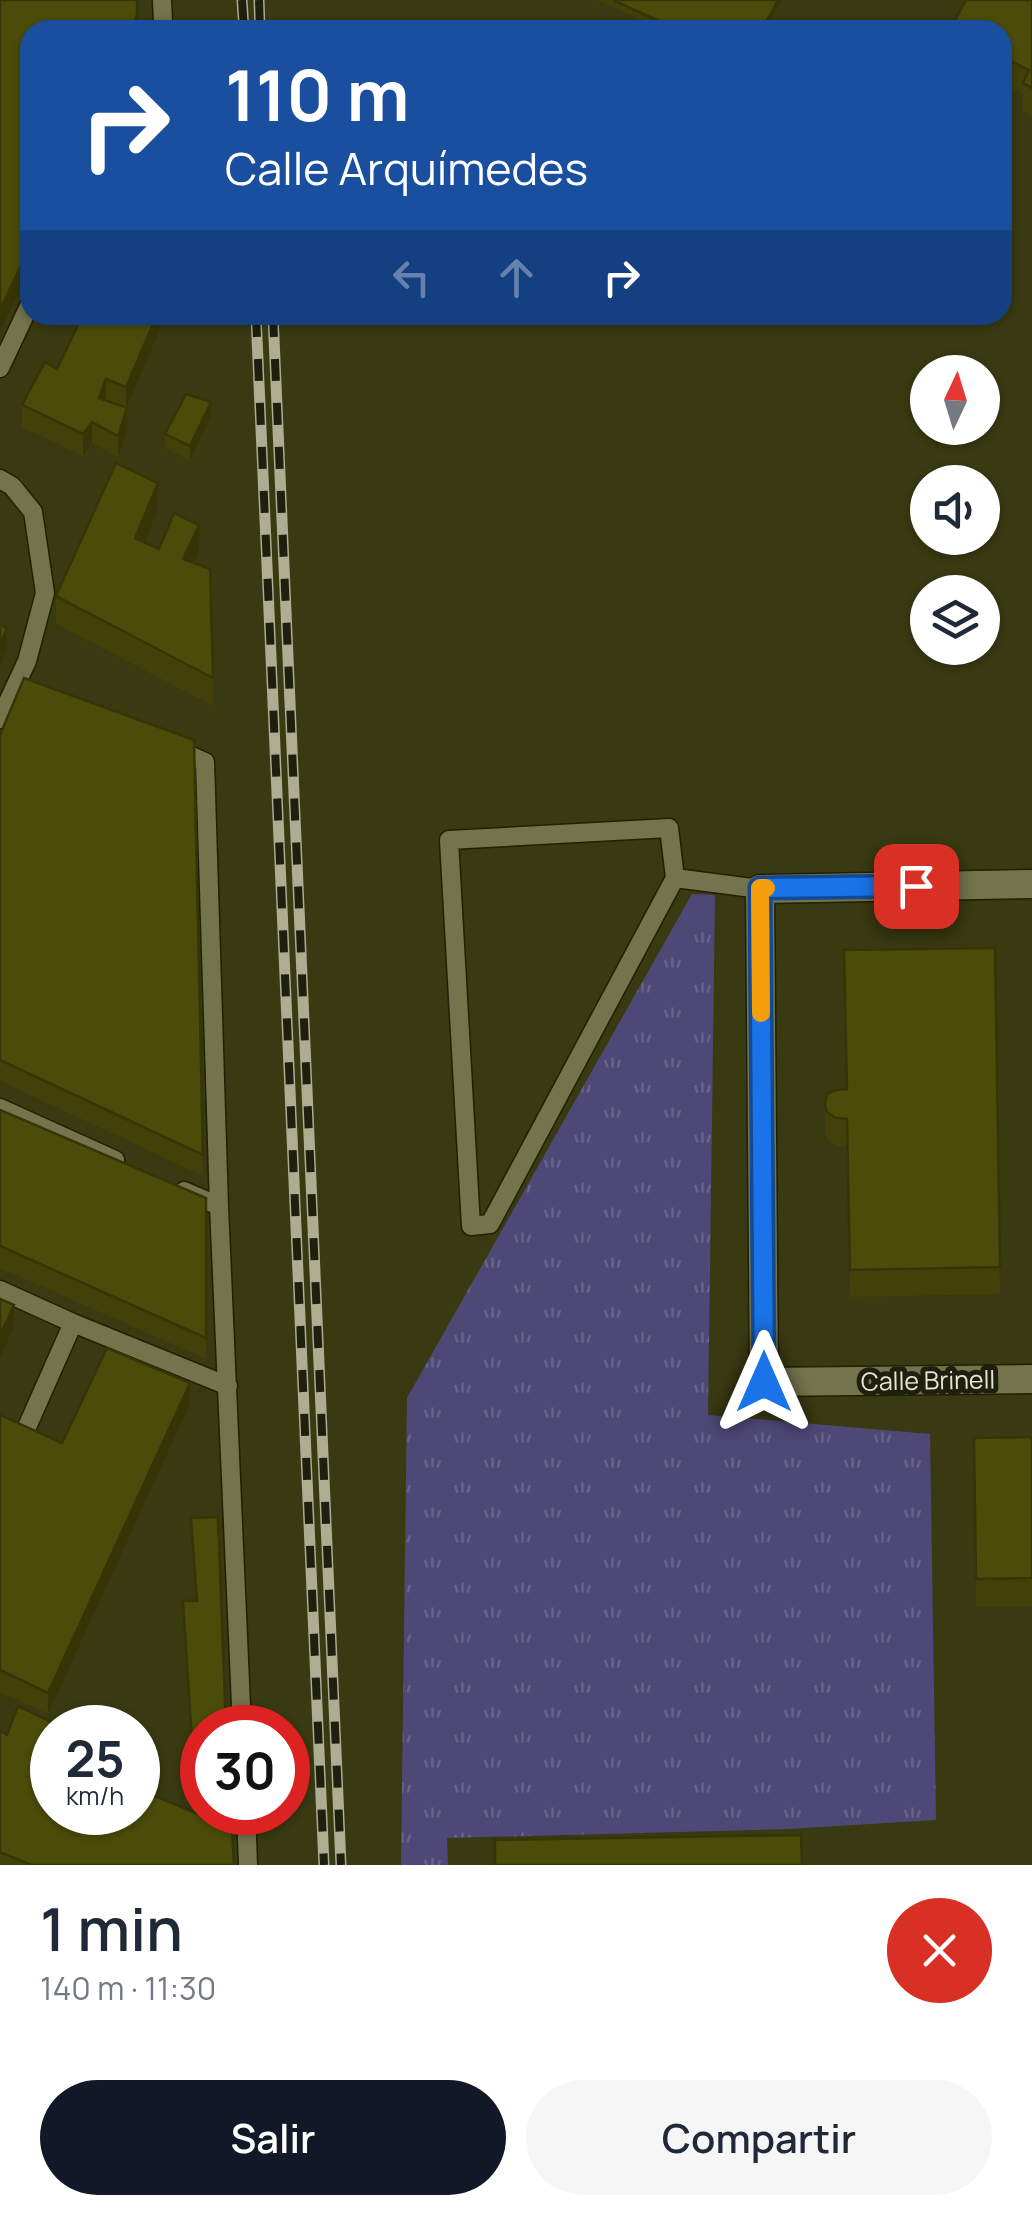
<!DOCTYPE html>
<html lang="es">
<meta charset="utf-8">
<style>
:root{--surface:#fff;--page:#f6f6f7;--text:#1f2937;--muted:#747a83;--accent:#111827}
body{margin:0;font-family:Manrope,sans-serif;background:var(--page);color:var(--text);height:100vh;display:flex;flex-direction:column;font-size:38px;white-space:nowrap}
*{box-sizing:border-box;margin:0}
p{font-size:32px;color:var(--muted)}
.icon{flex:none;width:55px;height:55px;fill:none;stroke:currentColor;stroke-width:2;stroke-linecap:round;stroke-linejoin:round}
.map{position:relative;height:1865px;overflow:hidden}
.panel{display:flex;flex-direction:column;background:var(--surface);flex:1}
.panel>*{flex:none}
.guide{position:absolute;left:20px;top:20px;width:992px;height:305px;border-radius:30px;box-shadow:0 2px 8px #0004;background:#1a4fa0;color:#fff;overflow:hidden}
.needle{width:65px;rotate:4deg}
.controls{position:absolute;left:910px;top:355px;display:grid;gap:20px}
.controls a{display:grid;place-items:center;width:90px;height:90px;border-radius:50%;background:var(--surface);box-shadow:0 2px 8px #0004;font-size:50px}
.speed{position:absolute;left:30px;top:1705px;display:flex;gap:20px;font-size:50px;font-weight:700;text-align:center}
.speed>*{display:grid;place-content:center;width:130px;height:130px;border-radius:50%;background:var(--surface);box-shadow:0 2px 8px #0004;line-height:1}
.speed small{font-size:25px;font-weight:400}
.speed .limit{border:15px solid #d22;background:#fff;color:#111}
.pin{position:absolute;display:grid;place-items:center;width:85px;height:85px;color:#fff;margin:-42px;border-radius:20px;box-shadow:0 5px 15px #0006}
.me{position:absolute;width:110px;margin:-55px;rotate:0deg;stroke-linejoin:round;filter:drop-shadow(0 0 8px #0008)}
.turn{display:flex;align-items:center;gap:35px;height:210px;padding:0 40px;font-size:45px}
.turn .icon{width:130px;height:130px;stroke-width:2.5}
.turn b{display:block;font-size:70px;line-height:85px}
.lanes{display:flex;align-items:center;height:95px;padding:0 40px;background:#0003;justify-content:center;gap:50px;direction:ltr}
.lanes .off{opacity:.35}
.round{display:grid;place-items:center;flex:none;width:105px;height:105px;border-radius:52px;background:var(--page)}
.summary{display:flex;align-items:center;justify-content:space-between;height:170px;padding:0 40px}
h1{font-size:60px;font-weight:600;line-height:75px}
.primary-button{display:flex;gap:20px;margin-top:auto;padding:20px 40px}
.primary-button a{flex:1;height:115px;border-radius:60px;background:var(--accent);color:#fff;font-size:40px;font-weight:600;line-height:115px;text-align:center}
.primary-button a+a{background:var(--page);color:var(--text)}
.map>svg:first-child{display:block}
</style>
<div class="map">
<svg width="1032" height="1865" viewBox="0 0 1032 1865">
<defs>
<pattern id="park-tufts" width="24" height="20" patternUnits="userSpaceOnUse" patternTransform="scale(2.5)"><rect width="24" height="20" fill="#4e4876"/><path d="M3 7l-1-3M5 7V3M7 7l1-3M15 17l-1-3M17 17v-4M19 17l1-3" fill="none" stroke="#676288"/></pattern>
</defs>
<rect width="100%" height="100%" fill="#393912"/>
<path fill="url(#park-tufts)" d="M692 894 715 895 708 1415 930 1434 936 1820 788 1829 447 1838 448 1865H401L407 1398Z"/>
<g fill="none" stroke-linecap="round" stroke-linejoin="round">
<defs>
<path id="service" d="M158 30 163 21 162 0
M0 368 30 304
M0 479 12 486 33 512 45 593 27 661 0 719
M173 748 205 762 219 1206
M675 878 490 1224 471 1226 449 840 669 828 675 878 760 889
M0 1108 115 1160
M184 1191 219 1206 242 1728
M0 1290 73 1323 228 1386
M27 1427 73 1323
M246 1812 248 1865"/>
<path id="minor" d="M1032 884 760 889 764 1382 1032 1379"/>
</defs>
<use href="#service" stroke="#202003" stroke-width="21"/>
<use href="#minor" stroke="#202003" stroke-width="31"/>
<use href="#service" stroke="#73744c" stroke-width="18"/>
<use href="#minor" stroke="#73744c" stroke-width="28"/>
<defs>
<path id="rail" d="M242 0 244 30
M259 0 260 30
M256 315 324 1865
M273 315 341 1865"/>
</defs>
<use href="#rail" stroke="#acad91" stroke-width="11"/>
<use href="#rail" stroke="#1f1f0f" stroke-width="8" stroke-dasharray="22" stroke-linecap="butt"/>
</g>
<path fill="#414109" d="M597 0H782L766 30H662Z
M1032 0V115L1023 110V94L1002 84V30Z
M83 315H166L127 408V430L118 457 92 443 83 456 22 427V405L57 369Z
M211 417 190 460 165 448V434Z
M158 510 145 542 159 549 199 552 194 563 213 678V706L56 624V596Z
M0 735 194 740 203 1176 0 1081Z
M995 948 1000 1294 850 1297 847 1146H836L827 1139 825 1131V1104L846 1089Z
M0 1110 206 1198V1359L0 1268Z
M190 1404 48 1714 0 1692V1415L62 1443Z
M1032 1437V1606L976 1607 974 1438Z
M218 1517 202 1728V1812H229V1827L234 1865H0V1731L52 1812 195 1813 183 1601H196L191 1518Z"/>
<path fill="#353507" d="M778 0H782L766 30H762Z
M137 15V30H130Z
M30 246V267L0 332V310Z
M157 315H166L126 409V387Z
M106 379V400L99 398Z
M211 402V417L190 460V446Z
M127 408V430L118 457V436Z
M92 422V443L83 456V434Z
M158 483V510L135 565V538Z
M199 525V552L183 587V559Z
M7 628V650L0 665V644Z
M14 1305V1326L0 1357V1335Z
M190 1383V1404L48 1714V1693Z"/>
<path fill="#4c4c0a" stroke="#353507" stroke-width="2.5" d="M0 0H137V15L130 30H30V246L0 310Z
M613 0H778L762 30H679Z
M966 0H1032V88L1023 83 1029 70 1002 57V30H950Z
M83 315H157L126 387 106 379 99 398 127 408 118 436 92 422 83 434 22 405 45 362 57 369Z
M186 394 211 402 190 446 165 434Z
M116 463 158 483 135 538 159 549 174 513 199 525 183 559 210 569 213 678 56 596Z
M0 625 7 628 0 644Z
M24 678 194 740 203 1155 0 1060V735Z
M995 948 1000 1267 850 1270 847 1119 836 1118 827 1112 825 1104 827 1094 836 1090 847 1089 844 950Z
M0 1110 206 1198V1338L0 1246Z
M0 1299 14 1305 0 1335Z
M107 1348 190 1383 48 1693 0 1670V1415L62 1443Z
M1032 1437V1578L976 1579 974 1438Z
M218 1517 226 1728H202V1806L196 1803 183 1601H197L191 1518Z
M18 1706 64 1728H52V1812H138V1789L232 1828 234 1865H31L0 1852V1731L7 1735Z
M801 1835 802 1865H495V1840Z"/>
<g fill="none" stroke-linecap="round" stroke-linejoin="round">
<defs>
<path id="route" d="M764 1382 760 888 916 886"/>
</defs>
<use href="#route" stroke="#114b97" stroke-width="25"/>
<use href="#route" stroke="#1a73e8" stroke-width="18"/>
<path stroke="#f59e0b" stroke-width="18" d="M761 1013 760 888H766"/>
</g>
<g text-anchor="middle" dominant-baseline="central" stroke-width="10" stroke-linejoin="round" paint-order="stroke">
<g font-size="25" fill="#e5e6d0" stroke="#1f1f0f">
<text transform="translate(928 1380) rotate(-1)">Calle Brinell</text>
</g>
</g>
</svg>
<div class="controls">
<a><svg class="needle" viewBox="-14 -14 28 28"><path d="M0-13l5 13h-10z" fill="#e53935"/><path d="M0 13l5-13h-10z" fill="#747a83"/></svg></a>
<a><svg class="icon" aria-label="sound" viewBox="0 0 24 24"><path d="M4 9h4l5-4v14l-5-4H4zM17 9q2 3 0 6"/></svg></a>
<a><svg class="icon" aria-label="layers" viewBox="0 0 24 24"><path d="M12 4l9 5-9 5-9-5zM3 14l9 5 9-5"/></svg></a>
</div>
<div class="speed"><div>25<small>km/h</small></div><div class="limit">30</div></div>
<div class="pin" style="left:916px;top:886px;background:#d93025"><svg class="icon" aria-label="arrive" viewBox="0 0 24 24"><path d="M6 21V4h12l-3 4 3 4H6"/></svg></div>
<svg class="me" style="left:764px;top:1382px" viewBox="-20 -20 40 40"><path d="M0-17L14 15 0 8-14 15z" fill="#1a73e8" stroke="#fff" stroke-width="4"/></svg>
<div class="guide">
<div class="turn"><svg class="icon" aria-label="right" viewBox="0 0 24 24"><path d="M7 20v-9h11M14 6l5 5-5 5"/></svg><div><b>110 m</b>Calle Arquímedes</div></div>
<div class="lanes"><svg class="icon off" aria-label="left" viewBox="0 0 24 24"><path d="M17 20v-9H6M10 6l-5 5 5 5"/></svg><svg class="icon off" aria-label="ahead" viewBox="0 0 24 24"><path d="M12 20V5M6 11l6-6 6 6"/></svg><svg class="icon" aria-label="right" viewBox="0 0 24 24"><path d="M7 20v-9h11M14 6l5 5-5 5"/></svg></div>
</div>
</div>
<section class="panel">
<div class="summary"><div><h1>1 min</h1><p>140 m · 11:30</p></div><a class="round" style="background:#d93025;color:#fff"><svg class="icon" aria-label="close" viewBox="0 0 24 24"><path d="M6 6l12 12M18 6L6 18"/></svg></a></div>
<div class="primary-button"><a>Salir</a><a>Compartir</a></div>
</section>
